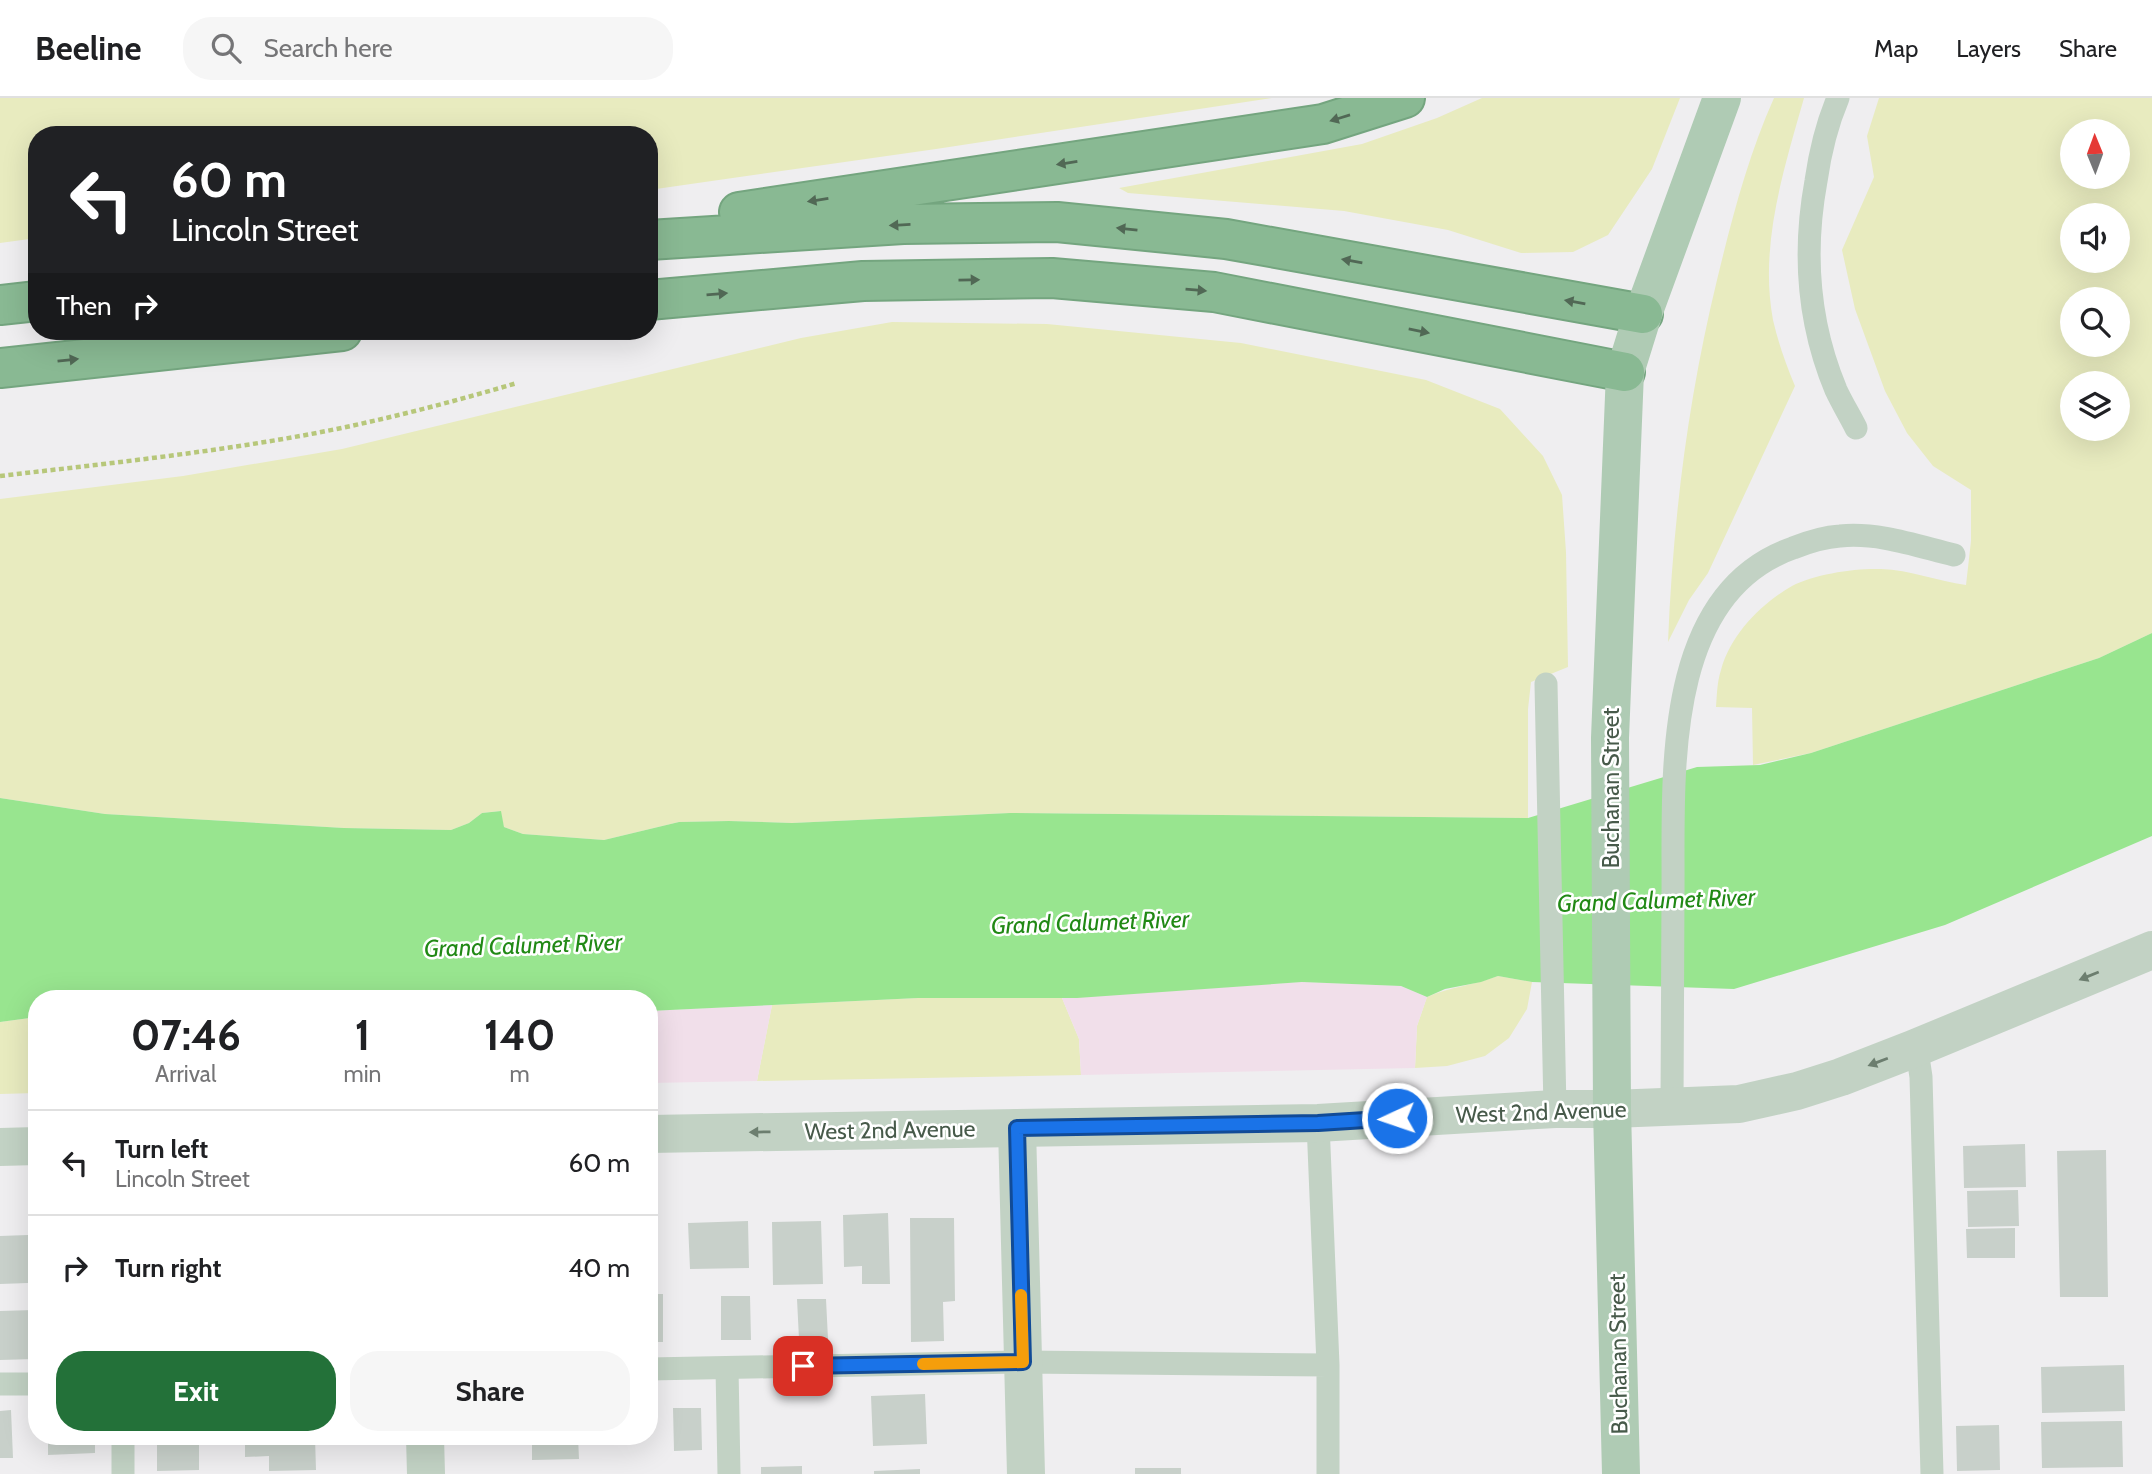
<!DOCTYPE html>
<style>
:root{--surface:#fff;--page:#f6f6f6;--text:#202124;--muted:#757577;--line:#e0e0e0;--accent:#237139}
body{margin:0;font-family:Cabin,sans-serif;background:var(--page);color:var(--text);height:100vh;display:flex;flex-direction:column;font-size:26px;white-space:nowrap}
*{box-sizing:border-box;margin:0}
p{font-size:23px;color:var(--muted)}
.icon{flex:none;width:38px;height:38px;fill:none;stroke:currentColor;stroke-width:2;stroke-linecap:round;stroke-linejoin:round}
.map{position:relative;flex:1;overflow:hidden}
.drawer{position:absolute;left:28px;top:892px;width:630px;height:455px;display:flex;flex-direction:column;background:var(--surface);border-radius:28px;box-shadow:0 7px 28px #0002}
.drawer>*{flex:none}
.banner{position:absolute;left:28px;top:28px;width:630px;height:214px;border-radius:28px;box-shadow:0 7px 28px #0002;background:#202124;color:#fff;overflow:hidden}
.needle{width:46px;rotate:359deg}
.buttons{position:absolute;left:2060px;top:21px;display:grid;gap:14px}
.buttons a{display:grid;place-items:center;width:70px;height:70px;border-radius:50%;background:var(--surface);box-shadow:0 7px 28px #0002;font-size:35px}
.pin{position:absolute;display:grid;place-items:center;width:60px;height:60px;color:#fff;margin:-30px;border-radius:14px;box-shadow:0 4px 10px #0006}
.me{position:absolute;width:77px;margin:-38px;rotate:267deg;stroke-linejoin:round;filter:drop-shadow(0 0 5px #0008)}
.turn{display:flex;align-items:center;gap:24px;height:147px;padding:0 28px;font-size:32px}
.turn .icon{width:91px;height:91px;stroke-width:2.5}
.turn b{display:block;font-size:49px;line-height:60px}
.then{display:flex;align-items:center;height:66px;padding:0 28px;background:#0003;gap:14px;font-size:26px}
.eta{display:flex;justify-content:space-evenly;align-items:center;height:119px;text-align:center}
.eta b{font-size:42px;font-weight:700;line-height:49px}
.action{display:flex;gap:14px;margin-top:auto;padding:14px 28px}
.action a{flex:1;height:80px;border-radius:28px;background:var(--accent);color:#fff;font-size:28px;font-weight:700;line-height:80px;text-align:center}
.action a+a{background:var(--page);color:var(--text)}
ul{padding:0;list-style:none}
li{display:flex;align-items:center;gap:21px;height:105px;padding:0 28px;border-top:2px solid var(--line)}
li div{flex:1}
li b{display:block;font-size:26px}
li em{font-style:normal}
header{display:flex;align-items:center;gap:42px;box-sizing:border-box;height:98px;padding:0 35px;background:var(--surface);border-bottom:2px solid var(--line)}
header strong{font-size:33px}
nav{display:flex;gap:38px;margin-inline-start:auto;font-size:24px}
.search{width:490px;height:63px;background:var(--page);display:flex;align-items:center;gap:18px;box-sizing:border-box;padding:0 24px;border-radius:28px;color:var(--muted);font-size:26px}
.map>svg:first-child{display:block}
</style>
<header>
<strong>Beeline</strong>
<div class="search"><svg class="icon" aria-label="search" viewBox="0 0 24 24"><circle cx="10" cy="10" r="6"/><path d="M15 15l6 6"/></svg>Search here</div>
<nav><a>Map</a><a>Layers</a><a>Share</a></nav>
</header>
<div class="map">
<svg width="2152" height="1376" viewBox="0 0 2152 1376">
<rect width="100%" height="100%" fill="#efeef0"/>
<path fill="#e8ebbf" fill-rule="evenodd" d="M0 0H1272L936 51 649 92V37H37V140L0 145Z
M1482 0H1680L1652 71 1608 137 1573 154 1521 155 1448 132 1344 113 1128 95 1119 90 1362 46 1437 20Z
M1774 0H1804C1784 71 1759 147 1773 222 1778 244 1786 267 1795 288L1708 475 1689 502 1668 544C1673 421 1688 301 1717 182 1732 120 1748 58 1774 0Z
M1879 0H2152V535L2099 560 1811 655 1753 667 1752 610 1716 609C1717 597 1717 584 1721 572 1731 536 1761 506 1792 488 1814 476 1856 470 1881 471 1910 472 1938 483 1966 487L1971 443V392L1933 368 1907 335 1885 293 1855 211 1842 152 1874 79 1867 38ZM2072 33H2118V79H2072ZM2072 117H2118V163H2072ZM2072 201H2118V247H2072ZM2072 285H2118V331H2072Z
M892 224 1047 226 1241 245 1426 282 1500 311 1543 358 1562 397 1566 454 1568 569 1531 584 1528 611V720L1010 715 792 725 729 723 679 724 604 742 523 736 504 729 500 713 482 715 469 725 451 732 344 730 105 716 0 700V401L183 378 342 351 801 240Z
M1498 878 1532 884 1527 911 1509 940 1485 958 1447 968 1415 970 1417 928 1427 899C1450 889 1474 887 1498 878Z
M918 900H1062L1079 941 1081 977 757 983 772 907Z
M37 919V995L0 996V924Z"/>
<path fill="#f1dfea" d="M1302 884 1401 888 1427 899 1417 928 1415 970 1081 977 1079 941 1062 900Z
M772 907 757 983 649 985V913Z"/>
<path fill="#98e58f" d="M2152 535V738L1945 827 1734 891 1532 884 1498 878 1481 884 1445 891 1427 899 1401 888 1302 884 1077 900H918L649 913V901H37V919L0 924V700L105 716 344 730 451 732 469 725 482 715 501 713 504 729 523 736 604 742 679 724 729 723 792 725 1010 715 1528 720 1697 669 1760 667 1811 655 2099 560Z"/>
<path fill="#c8d0ca" d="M2025 1046 2026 1089 1964 1090 1963 1048Z
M2106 1052 2108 1199H2060L2057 1053Z
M2018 1092 2019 1128 1968 1129 1967 1093Z
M888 1115 890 1186H862V1168L844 1169 843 1117Z
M910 1120H954L955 1203 943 1204 944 1243 911 1244Z
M748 1123 749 1170 690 1171 688 1125Z
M821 1123 823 1186 773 1187 772 1124Z
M2015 1130V1160H1967L1966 1131Z
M28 1137V1185L0 1186V1138Z
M649 1196H663V1244H649Z
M721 1198H750L751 1242H721Z
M797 1201H826L828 1241H799Z
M34 1212 35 1261 0 1262V1213Z
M2124 1267 2125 1313 2042 1315 2041 1269Z
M925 1296 927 1346 873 1348 871 1298Z
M673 1310H701L702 1352 674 1353Z
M11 1312 13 1360H0V1313Z
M2122 1323 2123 1369 2042 1370 2041 1324Z
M1999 1327 2000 1372 1957 1373 1956 1328Z
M48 1339H95V1355L48 1357Z
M157 1339H199V1372L157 1373Z
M245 1339H315L316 1372 269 1373V1358L245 1359Z
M532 1339H578L579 1361 532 1362Z
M802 1368V1376H761V1369Z
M1135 1370H1181V1376H1135Z
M920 1371V1376H874V1373Z"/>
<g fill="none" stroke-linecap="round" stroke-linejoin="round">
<defs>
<path id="motorway" d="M739 114 1323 26 1405 0
M649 142 903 126 1057 124 1226 141 1643 216
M649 202 863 183 1052 180 1214 194 1625 274
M0 207 37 203
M0 270 342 233"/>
</defs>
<use href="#motorway" stroke="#74a57f" stroke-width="42"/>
<path stroke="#b7c77a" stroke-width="4.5" stroke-dasharray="5 3.5" stroke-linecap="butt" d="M0 378C103 366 208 355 311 336 380 323 449 305 517 285"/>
<path stroke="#c2d2c4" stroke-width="23" d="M1838 0C1827 26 1820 55 1816 83 1803 154 1808 225 1836 292 1842 305 1850 318 1856 330
M1546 586 1555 1011
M1913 951 1918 959 1921 979 1932 1376
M1672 1009C1672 938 1673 867 1673 796 1674 683 1660 496 1793 450 1808 444 1824 439 1840 438 1878 434 1917 448 1954 457
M1318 1025 1328 1267V1376
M727 1270 729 1376
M649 1271 1023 1264 1328 1267
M0 1286H37
M123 1339V1376"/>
<path stroke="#c2d2c4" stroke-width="38" d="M1612 1011 1739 1006 1797 993 1841 979 1913 951 2152 852
M1017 1030 1026 1376
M425 1339 426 1376"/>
<path stroke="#c2d2c4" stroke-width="38" d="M649 1036 1318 1025 1555 1011H1612
M0 1049 37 1048"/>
<path stroke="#afcbb4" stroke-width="38" d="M1621 1376 1612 1011 1610 640 1625 274 1643 216 1722 0"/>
<use href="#motorway" stroke="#89b993" stroke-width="38"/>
</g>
<defs><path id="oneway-solid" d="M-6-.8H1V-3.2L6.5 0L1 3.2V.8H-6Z" transform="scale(1.75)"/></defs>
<g fill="#516855">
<use href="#oneway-solid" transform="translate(1340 20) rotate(163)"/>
<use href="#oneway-solid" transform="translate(1067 65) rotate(171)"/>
<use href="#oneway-solid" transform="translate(818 102) rotate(171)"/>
<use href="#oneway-solid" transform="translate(900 127) rotate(177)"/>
<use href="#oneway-solid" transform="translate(1127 131) rotate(-174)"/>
<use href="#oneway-solid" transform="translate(1352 163) rotate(-170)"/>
<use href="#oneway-solid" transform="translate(969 182) rotate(-1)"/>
<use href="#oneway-solid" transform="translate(1196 192) rotate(5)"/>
<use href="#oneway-solid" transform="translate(717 196) rotate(-5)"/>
<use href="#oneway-solid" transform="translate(1575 204) rotate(-170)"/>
<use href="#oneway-solid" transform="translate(1419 233) rotate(11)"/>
<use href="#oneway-solid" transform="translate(68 262) rotate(-6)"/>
</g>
<g fill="#6c7e6f">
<use href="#oneway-solid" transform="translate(2089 878) rotate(158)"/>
<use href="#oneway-solid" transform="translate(1878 964) rotate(159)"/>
<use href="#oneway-solid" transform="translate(760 1034) rotate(179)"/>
</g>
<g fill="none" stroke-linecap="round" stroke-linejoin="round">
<defs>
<path id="route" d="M803 1268 1023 1264 1017 1030 1318 1025 1397 1020"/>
</defs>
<use href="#route" stroke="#114b97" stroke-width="18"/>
<use href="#route" stroke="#1a73e8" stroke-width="12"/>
<path stroke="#f59e0b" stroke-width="12" d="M923 1266 1023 1264 1021 1197"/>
</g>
<g text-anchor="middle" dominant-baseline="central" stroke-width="5" stroke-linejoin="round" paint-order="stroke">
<g font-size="23" fill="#475a4a" stroke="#fff">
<text transform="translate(1611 690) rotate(-90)">Buchanan Street</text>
<text transform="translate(1541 1014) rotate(-2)">West 2nd Avenue</text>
<text transform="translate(890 1032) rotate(-1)">West 2nd Avenue</text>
<text transform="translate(1618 1256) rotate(-91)">Buchanan Street</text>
</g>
<g font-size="24" font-style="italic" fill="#218915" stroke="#fff">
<text transform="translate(1656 802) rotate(-2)">Grand Calumet River</text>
<text transform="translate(1090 824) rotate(-2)">Grand Calumet River</text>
<text transform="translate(523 847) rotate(-2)">Grand Calumet River</text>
</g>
</g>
</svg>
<div class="buttons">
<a><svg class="needle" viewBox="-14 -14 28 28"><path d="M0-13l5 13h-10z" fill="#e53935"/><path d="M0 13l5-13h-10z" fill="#757577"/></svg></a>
<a><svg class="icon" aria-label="sound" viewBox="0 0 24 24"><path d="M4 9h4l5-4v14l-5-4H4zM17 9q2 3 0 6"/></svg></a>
<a><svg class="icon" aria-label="search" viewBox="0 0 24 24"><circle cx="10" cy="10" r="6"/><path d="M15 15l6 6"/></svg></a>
<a><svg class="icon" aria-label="layers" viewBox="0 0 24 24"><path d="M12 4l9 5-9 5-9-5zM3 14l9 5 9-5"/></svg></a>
</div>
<div class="pin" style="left:803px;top:1268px;background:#d93025"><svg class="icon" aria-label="arrive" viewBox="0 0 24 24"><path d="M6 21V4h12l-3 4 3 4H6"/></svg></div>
<svg class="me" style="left:1397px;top:1020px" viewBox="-20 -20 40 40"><circle r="17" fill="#1a73e8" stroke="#fff" stroke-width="3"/><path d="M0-11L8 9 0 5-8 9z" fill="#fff"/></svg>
<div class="banner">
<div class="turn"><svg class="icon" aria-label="left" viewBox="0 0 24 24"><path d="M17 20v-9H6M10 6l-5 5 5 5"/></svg><div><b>60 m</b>Lincoln Street</div></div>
<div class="then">Then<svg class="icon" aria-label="right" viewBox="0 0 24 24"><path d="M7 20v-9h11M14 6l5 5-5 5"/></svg></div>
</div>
<section class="drawer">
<div class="eta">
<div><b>07:46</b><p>Arrival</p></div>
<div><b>1</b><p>min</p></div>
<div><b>140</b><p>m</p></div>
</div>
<ul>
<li><svg class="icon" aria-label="left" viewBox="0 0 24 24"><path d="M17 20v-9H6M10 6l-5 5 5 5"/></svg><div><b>Turn left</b><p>Lincoln Street</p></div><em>60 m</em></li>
<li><svg class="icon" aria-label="right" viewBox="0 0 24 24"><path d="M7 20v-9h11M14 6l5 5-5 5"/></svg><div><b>Turn right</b></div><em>40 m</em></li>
</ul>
<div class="action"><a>Exit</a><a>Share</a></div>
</section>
</div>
